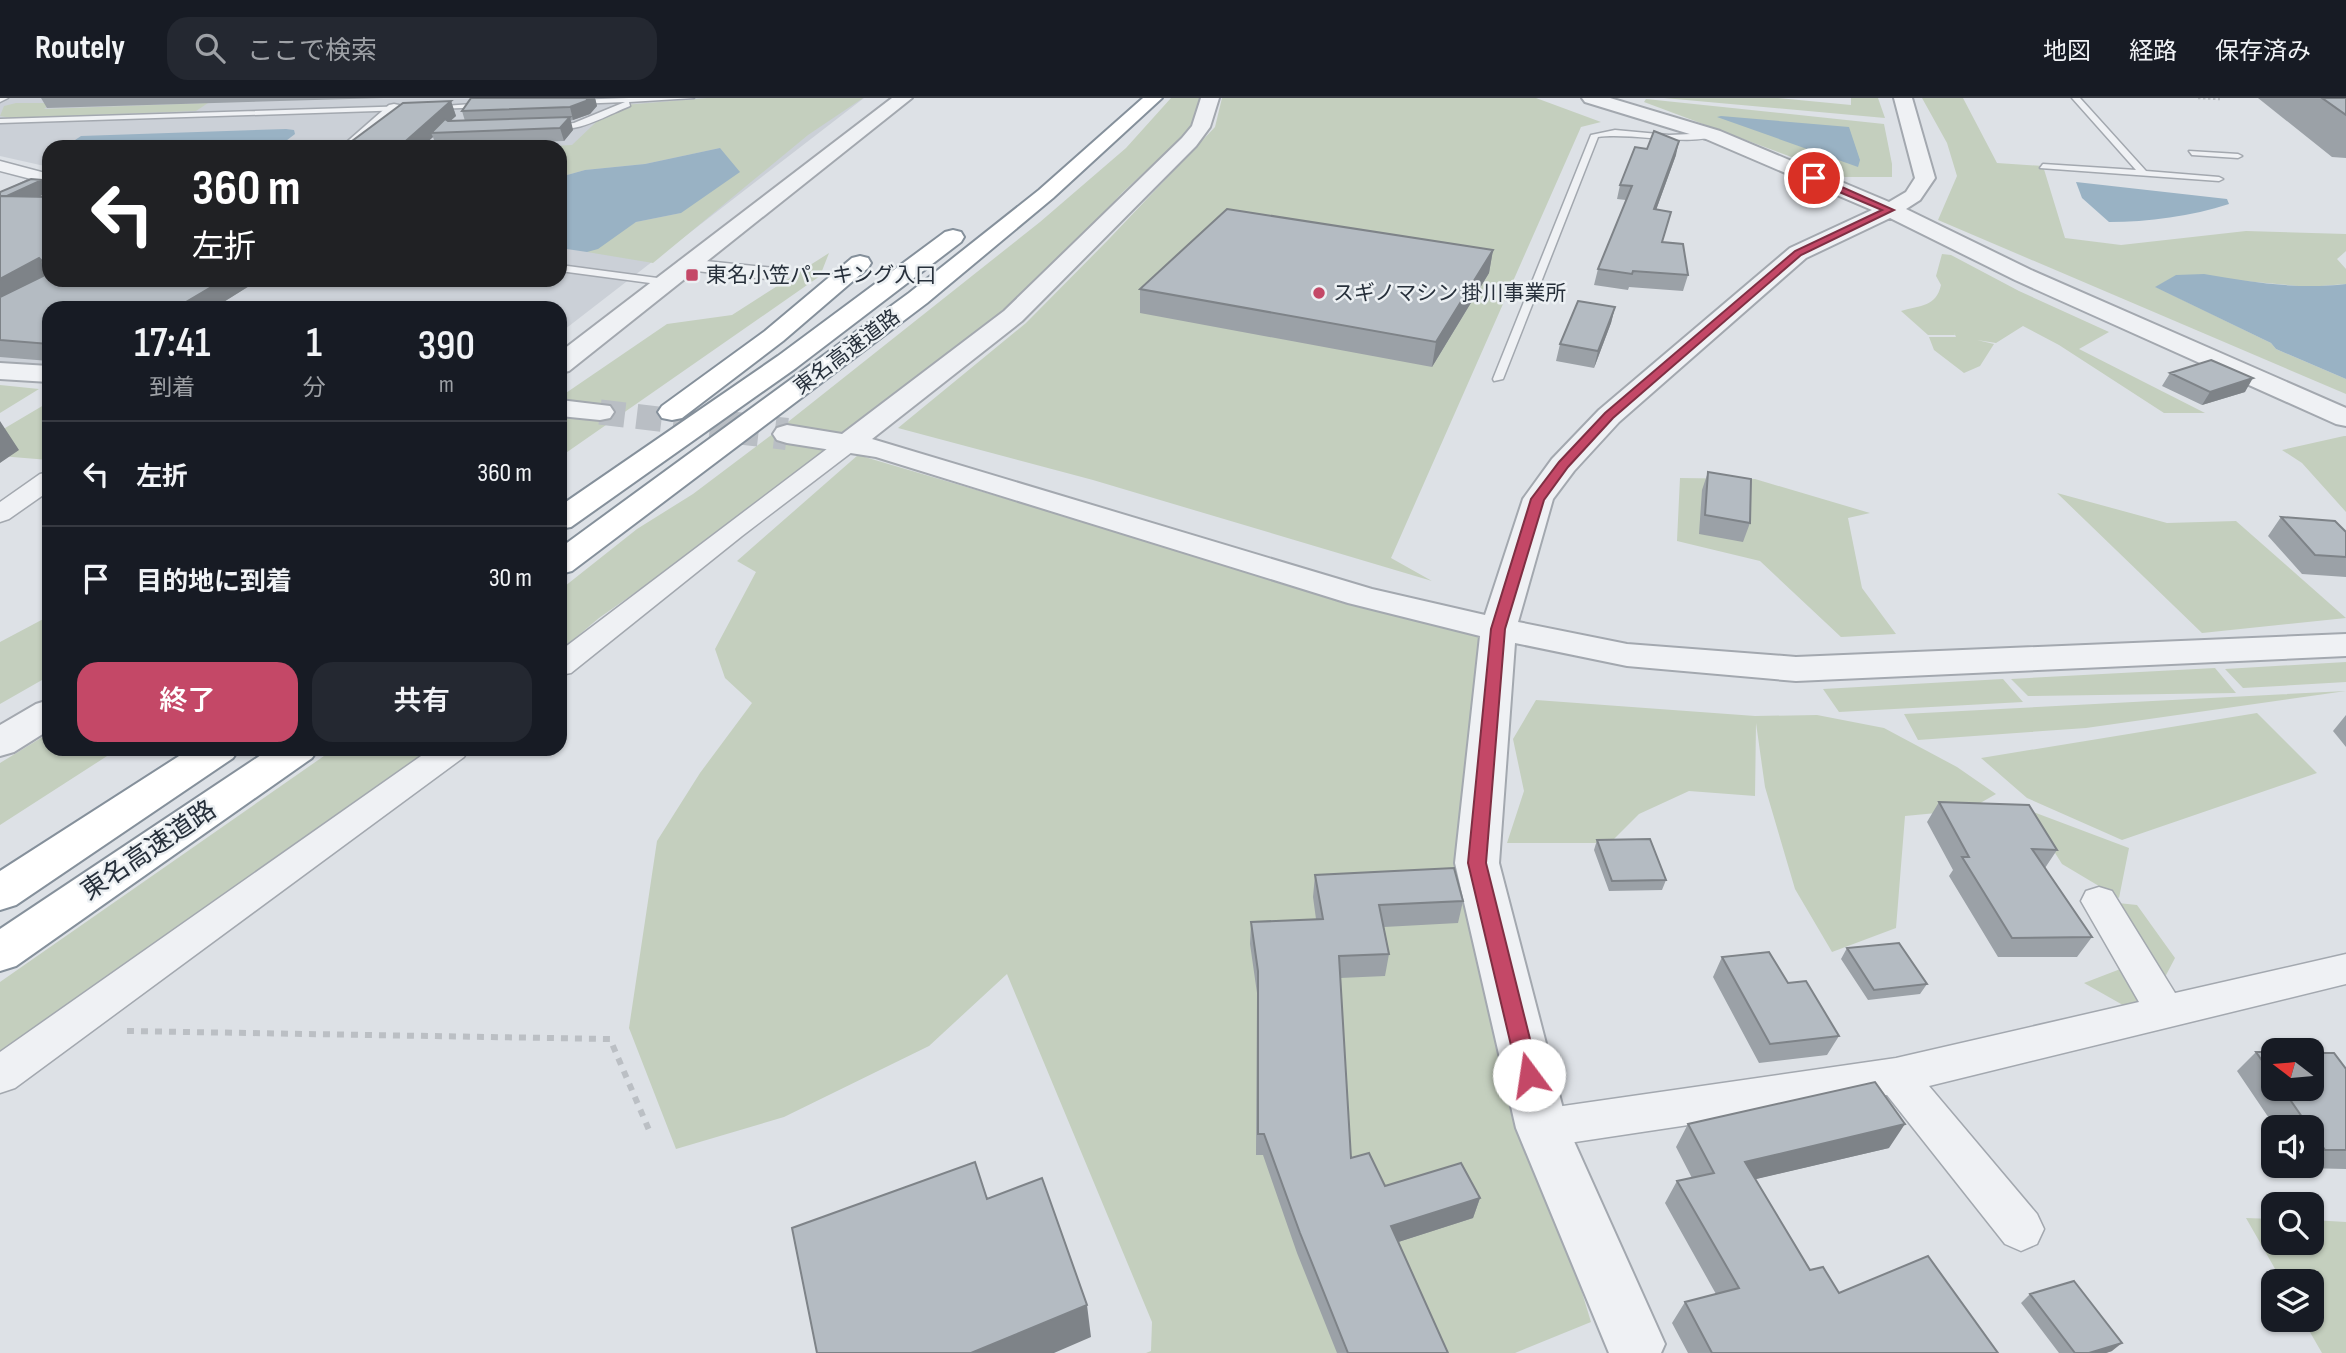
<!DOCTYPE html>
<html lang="ja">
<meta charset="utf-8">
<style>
:root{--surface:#171b24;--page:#242831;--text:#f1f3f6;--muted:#9ea1a6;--line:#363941;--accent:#c44867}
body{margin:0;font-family:"Sofia Sans Condensed","Noto Sans JP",sans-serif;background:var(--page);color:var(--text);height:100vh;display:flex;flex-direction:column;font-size:26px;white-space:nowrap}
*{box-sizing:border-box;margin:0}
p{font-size:23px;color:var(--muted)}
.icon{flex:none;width:38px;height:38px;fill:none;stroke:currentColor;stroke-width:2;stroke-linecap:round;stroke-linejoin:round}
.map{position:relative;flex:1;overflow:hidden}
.sheet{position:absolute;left:42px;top:203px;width:525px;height:455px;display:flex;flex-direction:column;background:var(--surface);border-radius:21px;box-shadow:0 2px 5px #0004}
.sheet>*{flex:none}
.banner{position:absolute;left:42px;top:42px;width:525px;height:147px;border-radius:21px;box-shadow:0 2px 5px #0004;background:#202124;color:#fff;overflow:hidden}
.needle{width:46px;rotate:286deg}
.fabs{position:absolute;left:2261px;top:940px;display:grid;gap:14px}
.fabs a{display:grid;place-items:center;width:63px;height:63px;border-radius:14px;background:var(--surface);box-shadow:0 2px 5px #0004;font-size:35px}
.pin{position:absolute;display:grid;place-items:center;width:60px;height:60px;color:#fff;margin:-30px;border:4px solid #fff;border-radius:50%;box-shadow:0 2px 7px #0007}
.me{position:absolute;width:77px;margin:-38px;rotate:346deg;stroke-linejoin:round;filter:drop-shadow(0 0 5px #0008)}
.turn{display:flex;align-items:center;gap:24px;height:147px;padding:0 35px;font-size:32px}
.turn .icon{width:91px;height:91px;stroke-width:2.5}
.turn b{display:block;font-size:49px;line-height:60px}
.eta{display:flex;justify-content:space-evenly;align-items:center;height:119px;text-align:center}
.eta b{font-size:42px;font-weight:600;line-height:49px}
.cta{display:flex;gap:14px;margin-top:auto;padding:14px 35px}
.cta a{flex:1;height:80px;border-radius:21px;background:var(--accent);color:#fff;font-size:28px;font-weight:600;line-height:80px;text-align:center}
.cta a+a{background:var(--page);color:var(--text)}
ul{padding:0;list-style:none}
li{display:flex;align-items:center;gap:21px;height:105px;padding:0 35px;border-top:2px solid var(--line)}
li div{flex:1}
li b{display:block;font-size:26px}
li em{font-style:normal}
header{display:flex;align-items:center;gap:42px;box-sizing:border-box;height:98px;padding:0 35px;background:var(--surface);border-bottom:2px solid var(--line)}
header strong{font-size:33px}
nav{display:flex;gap:38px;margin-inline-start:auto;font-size:24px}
.search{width:490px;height:63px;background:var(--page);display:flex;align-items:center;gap:18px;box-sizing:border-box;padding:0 24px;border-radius:21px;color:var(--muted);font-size:26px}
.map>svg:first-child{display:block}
</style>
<header>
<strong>Routely</strong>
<div class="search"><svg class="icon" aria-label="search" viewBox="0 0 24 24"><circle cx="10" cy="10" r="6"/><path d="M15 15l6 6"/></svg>ここで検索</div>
<nav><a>地図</a><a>経路</a><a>保存済み</a></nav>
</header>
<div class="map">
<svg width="2346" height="1255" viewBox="0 0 2346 1255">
<rect width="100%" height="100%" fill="#dde1e6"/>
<path fill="#cbd0d7" d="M0 0H864L560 235V210H49V268L0 265V225L77 182H560V49H49V69L0 58Z"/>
<path fill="#c4cfbe" d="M707 0H863L808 37 653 165 587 154 636 124 681 115 720 50 645 66 585 72 560 79V49H532L572 47 613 8Z
M1171 0H1201L1193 29 1123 94 1032 191 1015 216 686 459 599 520 560 553V492L637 431 693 396 774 335 1040 124 1126 50Z
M1222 0H1536L1601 24 1581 29 1391 460 1432 483 1093 382 898 330 1026 225 1109 141 1215 29Z
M1664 0H1778L1851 7V0H1878L1885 20Z
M1922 0H1963L1997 65 2043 68 2065 140 2121 147 2246 133 2346 136V153L2337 161 2346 171V186L2309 189 2177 177 2156 189 2271 245 2276 251 2346 281V296L1938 122 1957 78 1947 45Z
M1646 1 1884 26 1892 66V79H1845L1644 4Z
M16 5H53L44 11 208 5 196 13 10 20 0 18 4 8Z
M829 155 820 178 560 359V299L667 226 732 217Z
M1942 156 1951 157 2019 193 2109 234 2079 251 2205 315H2164L2059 247 2023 228 1996 245 1977 242 1994 246 1980 268 1964 275 1934 252 1929 239H1956L1954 234 1955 237H1928L1901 213C1921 207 1936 209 1941 187L1936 178Z
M0 287 39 291 0 315Z
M49 304V362L0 358V333Z
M2344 338H2346V414L2302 365 2282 352Z
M858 357 1420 523 1484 536 1482 865 1591 1224 1515 1255H1146L1151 1253 1152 1224 1007 876 929 948 784 1019 676 1051 629 930 657 743 700 675 752 605 725 580 715 551 756 474 737 463Z
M1680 380 1755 381 1870 415 1848 420 1862 490 1896 536 1841 539 1760 463 1677 443Z
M2057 395 2167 425 2236 423 2346 520 2202 535Z
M49 518V578L0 606V544Z
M2346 564V584L2243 590 2225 571Z
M2215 570 2236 595 2028 598 2011 581Z
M2003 581 2023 604 1839 614 1823 591Z
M2346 593 2086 630 1918 642 1904 616Z
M1536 602 1755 618 1817 617 1884 630 1957 669 1996 696 1968 712 1905 718 1896 830 1832 854 1795 791 1765 689 1756 625 1755 698 1689 693 1639 716 1610 745H1507L1524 693 1513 641Z
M2257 615 2317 675 2122 742 2027 700 1981 660Z
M49 635V651H118L0 727V665Z
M334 651H438L0 972V884Z
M2028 712 2129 750 2119 800 2062 766Z
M2099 803 2137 807 2175 860 2144 919 2084 885 2123 870Z
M2246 1120 2273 1121V1144H2312V1122L2346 1124V1255H2322L2303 1222H2312V1183H2282Z"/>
<path fill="#99b2c4" d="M1721 18 1849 29 1860 62 1858 69 1717 19Z
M286 31 294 32 295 36 278 49H89L72 44 81 38Z
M720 50 740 74 681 115 636 124 598 151 587 154 560 150V79L585 72 645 66Z
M2076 84 2227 101 2229 106C2192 118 2148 124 2109 124L2082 100Z
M2204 176C2251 184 2298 192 2346 186V281L2276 251 2271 245 2155 189 2176 177Z"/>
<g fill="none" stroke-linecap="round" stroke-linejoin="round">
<path stroke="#b9bec4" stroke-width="25" stroke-dasharray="25 12" stroke-linecap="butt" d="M600 314 742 331"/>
<path stroke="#b9bec4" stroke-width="32" stroke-dasharray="32 16" stroke-linecap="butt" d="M727 329 787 336"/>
<defs>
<path id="service" d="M0 0H8L0 4Z
M629 0H694L629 4 630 8C607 17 572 39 548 28L574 25 625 4 576 6 573 2Z
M2072 0H2080L2146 73 2219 79 2223 81 2219 83 2040 70 2043 66 2136 72Z
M487 5 490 9 433 11 429 9Z
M410 8 407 12 0 25V21Z
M1615 32 1669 37 1713 35 1717 37C1691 49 1630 34 1598 39L1503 281 1494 283 1493 281 1591 37Z
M2189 53 2238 56 2242 58 2238 60 2192 57Z
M560 167 665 181 670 184 665 187 560 173Z"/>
<path id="minor" d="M394 6 399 7 401 10 399 13 358 49H341L389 7Z
M0 63 49 76V86L0 108V96L31 81 0 73Z
M686 161 775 170 785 176 775 182 679 171 677 167 679 163Z
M848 339 856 341 860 346 856 351 742 438 571 575 560 577V553L840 341Z
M49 374V393L9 421 0 424V404L40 376Z
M431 651H469L464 659 15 990 0 995V954Z
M2099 789 2112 793 2175 895 2346 856V886L1929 988 2037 1116 2044 1131 2037 1146 2021 1153 2005 1146 1887 997 1542 1049 1527 1044 1521 1030 1527 1016 1542 1011 1896 960 2139 904 2081 803 2086 793Z"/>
<path id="tertiary" d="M892 0H912L569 273 560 275V254Z
M1201 0H1219L1210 29 1196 48 1022 223 872 341 1372 491 1485 517 1523 401 1552 361 1599 312 1790 150 1872 112 1706 41 1585 4 1582 0H1610L1720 33 1889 104 1906 94 1915 80 1894 0H1912L1935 80 1920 102 1906 111 2031 172 2346 310V328L2336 326 2015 182 1890 120 1806 160 1619 324 1574 373 1553 401 1518 524 1627 546 1796 559 2346 536V558L1796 583 1627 568 1515 545 1499 765 1568 1030 1665 1246 1661 1255H1609L1516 1030 1455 765 1480 538 1348 505 876 359 787 345 777 342 773 336 777 330 787 327 842 336 1004 213 1182 40 1192 28Z
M0 265 49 268V284L0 281Z
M560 302 610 308 614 314 610 320 600 322 560 318Z
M49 602V632L14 654 0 658V627L36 606Z"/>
<path id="motorway" d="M1143 0H1162L1053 100 927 205 572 473 560 476V450L909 195 1039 92Z
M953 132 961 134 964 139 961 144 796 270 571 429 560 431V408L778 258 945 134Z
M860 158 868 160 871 165 868 170 783 243 682 320 672 322 662 320 658 314 662 308 765 233 852 160Z
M190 651H239L233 660 16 807 0 812V773Z
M270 651H318L312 660 16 868 0 873V831Z"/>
</defs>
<use href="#service" stroke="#a3a8af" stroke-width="3"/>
<use href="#minor" stroke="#a3a8af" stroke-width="3"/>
<use href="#tertiary" stroke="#a3a8af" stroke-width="4"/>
<use href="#motorway" stroke="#85909b" stroke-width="4"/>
<path stroke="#bbbfc4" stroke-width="2.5" stroke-dasharray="2.5 2.5" stroke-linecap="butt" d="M2198 0 2220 1"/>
<path stroke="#bbbfc4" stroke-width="6" stroke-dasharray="7 7" stroke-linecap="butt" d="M127 933 610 941 649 1032"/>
<use href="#service" fill="#eff1f4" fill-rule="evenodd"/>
<use href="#minor" fill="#eff1f4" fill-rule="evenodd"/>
<use href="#tertiary" fill="#eff1f4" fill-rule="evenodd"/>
<use href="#motorway" fill="#fff" fill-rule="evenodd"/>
</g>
<path fill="#9ba1a7" d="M41 0H384L47 10Z
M471 0H595L597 8 590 16 573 22 570 23 573 32 564 43 436 48 433 39 422 49 451 3 456 18 450 23H465L462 13Z
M2258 0H2346V60L2332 59Z
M1676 57 1656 112 1667 129 1662 144 1688 177 1683 193 1629 189 1628 192 1594 187 1598 171 1626 102 1617 101 1620 87Z
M0 94 49 99V182H259L214 210H49V263L0 259Z
M1493 152 1489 175 1432 269 1140 215V191Z
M1615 209 1611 225 1594 270 1556 263 1560 246Z
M2170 275 2245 294 2202 307 2162 288Z
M1708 374 1750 425 1743 444 1699 436 1702 392Z
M2281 419 2346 434V479L2302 476 2268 438Z
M2346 617V649L2333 633Z
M1939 704 2057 752 2045 770 2092 839 2077 859H1998L1949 778 1953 772 1927 724Z
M1597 742 1666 782 1662 792 1609 793 1594 752Z
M1315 777 1463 803 1458 825 1384 829 1389 856 1385 878 1340 880 1351 1060 1385 1088 1480 1100 1473 1120 1398 1144 1448 1255H1337L1297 1155 1263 1057H1256L1257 895 1250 846 1251 824 1316 821 1313 799Z
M1847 850 1927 886 1920 896 1868 902 1841 861Z
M1722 859 1788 885 1839 938 1827 957 1759 965 1713 879Z
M2256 954H2273V990H2312L2346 971V1071L2303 1070 2301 1068H2312V1029H2275L2237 973Z
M1688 1026 1889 1050 1755 1081 1810 1172 1839 1195 1998 1255H1688L1672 1225 1685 1204 1716 1196 1665 1105 1677 1083 1692 1080 1676 1049Z
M2030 1196 2112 1253 2106 1255H2059L2021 1205Z"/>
<path fill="#7e8388" d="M588 0H595L597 8 590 16 573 22 570 9Z
M451 3 456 18 437 35H431L433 39 422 49H399Z
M570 19 573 32 564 43 560 30Z
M1679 43 1676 57 1651 126 1654 111Z
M42 82 49 94 0 117V101Z
M1493 152 1489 175 1432 269 1436 244Z
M39 160 49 176 0 204V181Z
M223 182H259L214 210H176Z
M1615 209 1611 225 1594 270 1598 253Z
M2253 280 2245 294 2202 307 2210 294Z
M0 323 19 352 0 365Z
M1905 1026 1889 1050 1731 1087 1745 1064Z
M1480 1100 1473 1120 1386 1148 1391 1128Z
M1087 1207 1091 1239 1054 1255H971Z
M2122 1245 2112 1253 2106 1255H2089Z"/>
<path fill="#b4bbc2" stroke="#7e8388" stroke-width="2" d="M471 0H588L586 3 570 9 462 13Z
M2322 0H2346V17Z
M451 3 399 49H344L403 5Z
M570 19 560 30 431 35 445 21 448 23Z
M1654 33 1679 43 1654 111 1671 114 1662 144 1683 146 1688 177 1633 173 1632 176 1598 171 1632 88 1620 87 1635 49 1647 51Z
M31 81 42 82 7 98H0V94Z
M0 98 49 99V163H42L39 160 0 181Z
M1227 111 1493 152 1436 244 1140 191Z
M49 175V182H223L176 210H179H49V246L0 242V199Z
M1578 203 1615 209 1598 253 1560 246Z
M2211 262 2253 280 2210 294 2170 275Z
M1708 374 1751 381 1750 425 1705 417Z
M2281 419 2335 423 2346 434V459L2315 457Z
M1939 704 2029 707 2057 752 2032 751 2092 839 2012 840 1962 759H1969Z
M1650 741 1666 782 1612 783 1597 742Z
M1454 770 1463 803 1379 807 1389 856 1339 858 1351 1060 1369 1055 1385 1088 1461 1065 1480 1100 1391 1128 1448 1255H1348L1300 1135 1264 1036H1258V873L1251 824 1323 821 1315 777Z
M1899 845 1927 886 1874 892 1847 850Z
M1769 854 1788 885 1806 883 1839 938 1770 946 1722 859Z
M2256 954H2273V978Z
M2312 955H2334L2346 971V1052H2325L2312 1033V1029H2309L2282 990H2312Z
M1875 984 1905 1026 1745 1064 1810 1172 1823 1169 1839 1195 1928 1158 1998 1255H1712L1685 1204 1739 1190 1677 1083 1714 1075 1688 1026Z
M975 1064 987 1101 1042 1080 1087 1207 971 1255H817L792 1130Z
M2074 1183 2122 1245 2089 1255H2075L2030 1196Z"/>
<path fill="#c44867" stroke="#7f2f43" stroke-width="2" d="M1811 78H1817L1894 112 1801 157 1613 320 1568 369 1544 402 1505 531 1486 765 1539 977 1536 983 1529 986 1521 983 1518 977 1468 765 1491 531 1531 401 1559 364 1605 315 1795 153 1882 112 1811 82Z"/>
<g fill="#c44867" stroke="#ecf0f3" stroke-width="2.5">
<rect x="685" y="170" width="14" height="14" rx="3.5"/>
<circle cx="1319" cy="195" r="7"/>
</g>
<g text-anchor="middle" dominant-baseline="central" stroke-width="5" stroke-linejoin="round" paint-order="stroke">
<g font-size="21" fill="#27303b" stroke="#ecf0f3" text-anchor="start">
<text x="706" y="177">東名小笠パーキング入口</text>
<text x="1333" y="195">スギノマシン 掛川事業所</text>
</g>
<g font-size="21" fill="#27303b" stroke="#ecf0f3">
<text transform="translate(847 254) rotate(-37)">東名高速道路</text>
</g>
<g font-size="26" fill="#27303b" stroke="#ecf0f3">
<text transform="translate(149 753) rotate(-34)">東名高速道路</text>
</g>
</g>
</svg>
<div class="fabs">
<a><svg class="needle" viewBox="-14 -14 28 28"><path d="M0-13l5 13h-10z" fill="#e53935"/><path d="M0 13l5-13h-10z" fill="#9ea1a6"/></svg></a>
<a><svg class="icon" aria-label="sound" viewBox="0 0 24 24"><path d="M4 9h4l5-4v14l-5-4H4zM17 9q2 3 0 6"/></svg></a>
<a><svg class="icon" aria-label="search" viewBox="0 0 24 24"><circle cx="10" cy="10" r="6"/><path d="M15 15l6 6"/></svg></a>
<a><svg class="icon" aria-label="layers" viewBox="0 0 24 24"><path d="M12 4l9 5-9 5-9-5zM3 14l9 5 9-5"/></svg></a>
</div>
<div class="pin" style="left:1814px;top:80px;background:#d93025"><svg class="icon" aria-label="arrive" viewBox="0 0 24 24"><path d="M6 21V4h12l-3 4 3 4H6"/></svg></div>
<svg class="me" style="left:1529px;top:977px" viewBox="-20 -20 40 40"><circle r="19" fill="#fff"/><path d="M0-13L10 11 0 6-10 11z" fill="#c44867"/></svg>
<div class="banner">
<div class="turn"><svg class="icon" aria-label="left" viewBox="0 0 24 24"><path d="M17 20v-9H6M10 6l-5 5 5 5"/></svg><div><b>360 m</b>左折</div></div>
</div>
<section class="sheet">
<div class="eta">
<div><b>17:41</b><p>到着</p></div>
<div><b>1</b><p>分</p></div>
<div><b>390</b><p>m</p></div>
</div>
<ul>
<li><svg class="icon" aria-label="left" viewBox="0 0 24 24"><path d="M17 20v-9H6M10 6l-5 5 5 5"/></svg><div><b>左折</b></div><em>360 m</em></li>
<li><svg class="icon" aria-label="arrive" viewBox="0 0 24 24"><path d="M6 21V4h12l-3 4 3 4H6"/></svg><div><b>目的地に到着</b></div><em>30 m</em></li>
</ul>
<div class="cta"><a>終了</a><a>共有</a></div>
</section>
</div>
